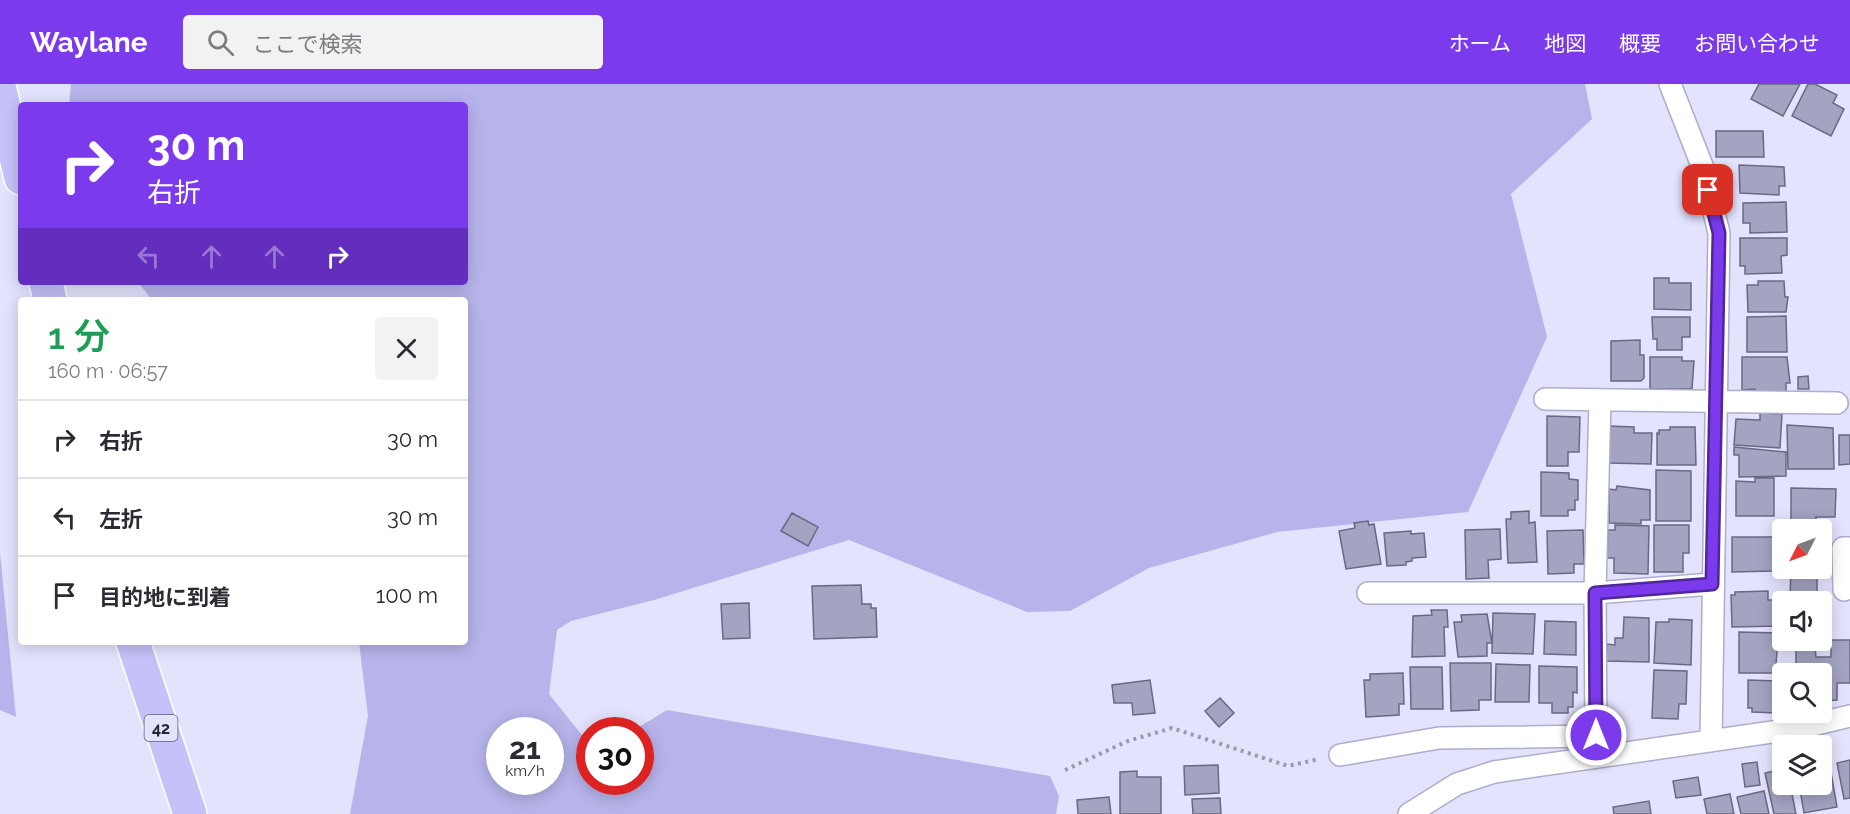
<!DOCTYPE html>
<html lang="ja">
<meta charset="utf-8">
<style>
:root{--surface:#fff;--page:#f2f2f3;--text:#2b2b33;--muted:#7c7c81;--line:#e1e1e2;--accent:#7c3aed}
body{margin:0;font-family:Raleway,"Noto Sans JP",sans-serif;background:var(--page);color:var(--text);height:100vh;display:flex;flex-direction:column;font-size:22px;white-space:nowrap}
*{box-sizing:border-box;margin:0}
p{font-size:20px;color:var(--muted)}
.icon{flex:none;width:33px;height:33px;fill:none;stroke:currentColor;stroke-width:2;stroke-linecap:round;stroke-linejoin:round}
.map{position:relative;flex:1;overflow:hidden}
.details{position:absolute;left:18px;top:213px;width:450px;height:348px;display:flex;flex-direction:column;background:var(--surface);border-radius:6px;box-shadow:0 3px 15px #0003}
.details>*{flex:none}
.top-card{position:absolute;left:18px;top:18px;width:450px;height:183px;border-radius:6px;box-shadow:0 3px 15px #0003;background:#7c3aed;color:#fff;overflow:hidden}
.needle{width:39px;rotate:228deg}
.buttons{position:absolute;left:1772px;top:435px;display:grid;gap:12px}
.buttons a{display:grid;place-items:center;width:60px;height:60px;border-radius:6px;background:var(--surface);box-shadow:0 3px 15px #0003;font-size:30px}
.speed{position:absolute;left:486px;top:633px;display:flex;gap:12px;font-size:30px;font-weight:700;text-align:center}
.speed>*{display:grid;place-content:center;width:78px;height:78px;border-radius:50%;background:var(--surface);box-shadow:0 3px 15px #0003;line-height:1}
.speed small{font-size:15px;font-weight:400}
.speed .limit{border:9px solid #d22;background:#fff;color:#111}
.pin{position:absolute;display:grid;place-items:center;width:51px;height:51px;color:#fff;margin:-26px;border-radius:12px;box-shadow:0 3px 9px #0006}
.me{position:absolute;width:66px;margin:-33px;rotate:0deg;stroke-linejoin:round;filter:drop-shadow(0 0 4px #0008)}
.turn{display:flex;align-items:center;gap:21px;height:126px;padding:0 30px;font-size:27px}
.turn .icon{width:78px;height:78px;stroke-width:2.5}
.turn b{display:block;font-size:42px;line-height:51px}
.lanes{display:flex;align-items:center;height:57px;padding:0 30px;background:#0003;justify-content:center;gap:30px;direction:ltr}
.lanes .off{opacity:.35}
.round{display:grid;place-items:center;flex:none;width:63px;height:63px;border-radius:6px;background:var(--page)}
.summary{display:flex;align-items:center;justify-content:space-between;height:102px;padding:0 30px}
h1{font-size:36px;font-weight:600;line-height:45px;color:#1e9e55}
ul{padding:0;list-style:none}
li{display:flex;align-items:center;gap:18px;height:78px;padding:0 30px;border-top:2px solid var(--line)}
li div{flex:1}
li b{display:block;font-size:22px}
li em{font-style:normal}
header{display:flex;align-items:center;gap:36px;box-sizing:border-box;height:84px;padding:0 30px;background:var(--accent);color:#fff}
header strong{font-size:28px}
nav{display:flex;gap:33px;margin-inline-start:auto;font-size:21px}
.search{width:420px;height:54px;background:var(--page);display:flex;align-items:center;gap:15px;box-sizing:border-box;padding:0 21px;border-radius:6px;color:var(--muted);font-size:22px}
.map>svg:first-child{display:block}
</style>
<header>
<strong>Waylane</strong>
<div class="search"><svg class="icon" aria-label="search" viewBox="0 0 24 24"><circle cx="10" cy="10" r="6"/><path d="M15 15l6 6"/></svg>ここで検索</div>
<nav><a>ホーム</a><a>地図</a><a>概要</a><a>お問い合わせ</a></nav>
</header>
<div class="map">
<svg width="1850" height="730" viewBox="0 0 1850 730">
<rect width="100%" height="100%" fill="#e3e3fe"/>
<path fill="#b6b4ea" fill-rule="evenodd" d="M71 0H1585L1592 35 1511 110 1547 253 1468 428 1277 448 1149 484 1070 527 1027 528 849 456 654 516 571 537 557 546 549 610 589 660 590 698H640V646H634L667 626 1050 692 1059 712 1056 730H350L368 632 359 558H465V216H152L138 198H465V21H69ZM500 646H550V698H500Z
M0 468 16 633 0 626Z"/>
<path fill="#a3a3c2" stroke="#696985" stroke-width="1.5" d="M1759 0H1800L1783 32 1751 15Z
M1808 0H1815L1837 11 1833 19 1844 25 1831 52 1792 32Z
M1716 47H1763L1764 73H1716Z
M1739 81 1784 83 1785 102H1779V111L1740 109Z
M1786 118 1787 148 1750 149V139H1743V119Z
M1740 154H1787V171L1781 172 1782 189 1745 190V182H1740Z
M1654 194H1669V199H1691V226L1654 225Z
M1758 197H1784L1785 213H1788L1786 228H1748L1747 201H1758Z
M1786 232 1787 268H1747V233Z
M1652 233H1690V253H1682V266H1657V255H1653Z
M1640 256V271H1644V294L1641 297H1611V257Z
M1650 273H1682V277H1694L1692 305H1650Z
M1742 273H1787L1790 299H1786V309H1755V305L1742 306Z
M1808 292 1809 305H1798V293Z
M1760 329 1782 330 1780 364 1734 361 1736 335 1760 336Z
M1547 332 1580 333 1579 368H1568V382H1547Z
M1787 341 1833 344 1834 385H1788Z
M1609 342 1634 343V349H1652L1651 380 1608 379Z
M1670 343H1695L1696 381H1657V349L1659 350V346H1670Z
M1839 351H1850V380L1839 381Z
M1734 363 1786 368V392L1739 393V371H1734Z
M1656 386 1691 387V437H1656Z
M1541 388 1569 389V395L1578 396V416H1575V426H1568V432H1541Z
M1755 394H1774V432H1736V397L1755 398Z
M1617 402 1650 406V436H1641V440L1609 439V405L1616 406Z
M1791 404 1836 405 1835 433H1816V446H1791Z
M1529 427V439L1535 438 1537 478 1508 479 1506 435H1511V428Z
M792 429 818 443 808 462 781 447Z
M1368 437 1369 441 1374 440 1381 480 1346 485 1339 447 1355 444 1354 439Z
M1615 441 1649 442 1648 490 1614 489V474H1607L1608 446H1615Z
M1654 441H1689V469H1683V488H1654Z
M1500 445 1501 475 1488 476 1489 494 1466 495 1465 446Z
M1583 446 1584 480H1574V489L1548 490 1547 447Z
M1411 447V450L1424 449 1426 473 1412 474V477L1406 478V481L1387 482 1384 449Z
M1732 453H1774V460H1779V479H1774V487L1732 488Z
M1791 484H1817V513H1790Z
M861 501 862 520H871V524H876L877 553 814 555 812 502Z
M1768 507V516H1781L1782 542 1732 543 1731 511H1735V508Z
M749 519 750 554 723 555 721 520Z
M1431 526H1447L1448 543H1444L1445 572 1412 573 1413 532 1432 531Z
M1493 529 1535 530 1533 570 1492 569Z
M1487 530 1492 559H1487V572L1458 573 1454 538H1462L1461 531Z
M1624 533 1649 534V578L1606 577 1607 560 1615 561V554H1623Z
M1669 535 1692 536 1691 581 1654 579 1656 538H1669Z
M1545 537 1576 538V571L1544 570Z
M1821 547 1823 562H1801V556H1821Z
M1739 548 1779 549 1775 589H1739Z
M1831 556H1850V599H1837V616L1821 617V590H1796V564H1815L1816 573H1831Z
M1450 579H1491V616H1479V626L1451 627Z
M1496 580 1530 581 1529 618H1495Z
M1539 582 1577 583V609L1573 608V623H1568V629H1552V619H1539Z
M1410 583H1442L1443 625H1411Z
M1654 586 1687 587 1686 620H1679L1678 635 1652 634Z
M1403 589 1404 620H1399V631L1366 633 1364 596H1370V590Z
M1150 596 1155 629 1133 631 1132 619H1114L1112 601Z
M1748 596 1777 597 1776 629 1752 628V624H1748Z
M1220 614 1234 629 1219 643 1205 627Z
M1850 676V714L1844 715 1837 679Z
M1757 678 1760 701 1745 703 1742 680Z
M1218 681 1219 709 1185 711 1184 682Z
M1830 683 1837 723 1804 729 1799 700H1821V685Z
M1782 685V700H1790L1796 730H1774L1765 689Z
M1137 687V693H1161V730H1120V688Z
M1698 693 1701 711 1676 714 1673 697Z
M1764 707 1769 730H1741L1737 713Z
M1730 710 1734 730H1707L1704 715Z
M1109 713 1111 730H1078L1077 716Z
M1220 714 1221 730H1193L1192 715Z
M1649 717 1651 730H1614L1613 723Z"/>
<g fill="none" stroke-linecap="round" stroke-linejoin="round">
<defs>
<path id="minor" d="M1670 0 1703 84 1719 149 1711 657
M1545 315 1837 319
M1844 506 1843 464H1850
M1368 509H1595L1712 500
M1596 652 1595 509 1600 316
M1340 671 1439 654 1596 652 1608 658
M1409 730 1457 700 1494 688 1800 644 1850 632"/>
<path id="trunk" d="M0 6 21 94
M46 198 50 216
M133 558 190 730"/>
</defs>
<use href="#minor" stroke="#aeadcd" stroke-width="24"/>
<use href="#trunk" stroke="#fff" stroke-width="36"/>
<path stroke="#9999ae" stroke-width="4" stroke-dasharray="3 4.5" stroke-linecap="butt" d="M1065 686 1128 657 1172 644 1288 682 1319 675"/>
<use href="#minor" stroke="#fff" stroke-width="21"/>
<use href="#trunk" stroke="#c4c2f8" stroke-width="33"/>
</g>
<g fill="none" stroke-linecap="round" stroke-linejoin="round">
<defs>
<path id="route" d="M1596 651 1595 509 1712 500 1719 149 1708 106"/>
</defs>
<use href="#route" stroke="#51269a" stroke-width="15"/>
<use href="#route" stroke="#7c3aed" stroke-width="10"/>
</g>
<g text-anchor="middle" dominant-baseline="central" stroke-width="4.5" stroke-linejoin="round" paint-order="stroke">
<rect fill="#e3e3fe" stroke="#5e5e6e" stroke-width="1.5" x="144.5" y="631" width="33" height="26" rx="4.5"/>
<g font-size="16" font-weight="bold" fill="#252531">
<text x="161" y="644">42</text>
</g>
</g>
</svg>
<div class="buttons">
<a><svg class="needle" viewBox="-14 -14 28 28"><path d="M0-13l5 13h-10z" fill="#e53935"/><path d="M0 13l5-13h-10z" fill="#7c7c81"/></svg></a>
<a><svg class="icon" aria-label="sound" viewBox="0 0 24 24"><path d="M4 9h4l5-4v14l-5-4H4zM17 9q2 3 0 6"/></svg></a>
<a><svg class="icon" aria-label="search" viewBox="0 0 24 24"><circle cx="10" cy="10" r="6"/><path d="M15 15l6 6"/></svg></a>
<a><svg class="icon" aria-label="layers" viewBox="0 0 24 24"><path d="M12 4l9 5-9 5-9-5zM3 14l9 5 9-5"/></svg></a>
</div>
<div class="speed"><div>21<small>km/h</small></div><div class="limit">30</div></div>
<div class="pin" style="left:1708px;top:106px;background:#d93025"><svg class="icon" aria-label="arrive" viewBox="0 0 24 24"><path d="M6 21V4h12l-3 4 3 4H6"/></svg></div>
<svg class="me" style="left:1596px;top:651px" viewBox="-20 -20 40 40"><circle r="17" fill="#7c3aed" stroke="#fff" stroke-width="3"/><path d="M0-11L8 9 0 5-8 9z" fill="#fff"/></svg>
<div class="top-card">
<div class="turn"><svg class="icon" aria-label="right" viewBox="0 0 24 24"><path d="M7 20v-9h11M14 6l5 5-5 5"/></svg><div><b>30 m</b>右折</div></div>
<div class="lanes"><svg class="icon off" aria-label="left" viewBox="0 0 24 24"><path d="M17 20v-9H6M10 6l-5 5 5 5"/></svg><svg class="icon off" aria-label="ahead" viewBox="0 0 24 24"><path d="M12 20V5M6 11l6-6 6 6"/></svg><svg class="icon off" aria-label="ahead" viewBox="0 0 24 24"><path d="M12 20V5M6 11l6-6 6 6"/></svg><svg class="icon" aria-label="right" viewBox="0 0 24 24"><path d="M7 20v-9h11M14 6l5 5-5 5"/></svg></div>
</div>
<section class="details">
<div class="summary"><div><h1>1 分</h1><p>160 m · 06:57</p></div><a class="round"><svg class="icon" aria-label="close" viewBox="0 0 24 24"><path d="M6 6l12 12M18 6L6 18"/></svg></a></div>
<ul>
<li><svg class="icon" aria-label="right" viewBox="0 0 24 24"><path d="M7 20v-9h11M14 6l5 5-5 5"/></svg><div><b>右折</b></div><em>30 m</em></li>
<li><svg class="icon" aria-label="left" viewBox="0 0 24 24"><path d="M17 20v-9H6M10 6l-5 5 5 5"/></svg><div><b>左折</b></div><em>30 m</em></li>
<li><svg class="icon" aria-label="arrive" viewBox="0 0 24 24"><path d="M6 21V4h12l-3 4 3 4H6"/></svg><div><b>目的地に到着</b></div><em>100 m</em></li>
</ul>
</section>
</div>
